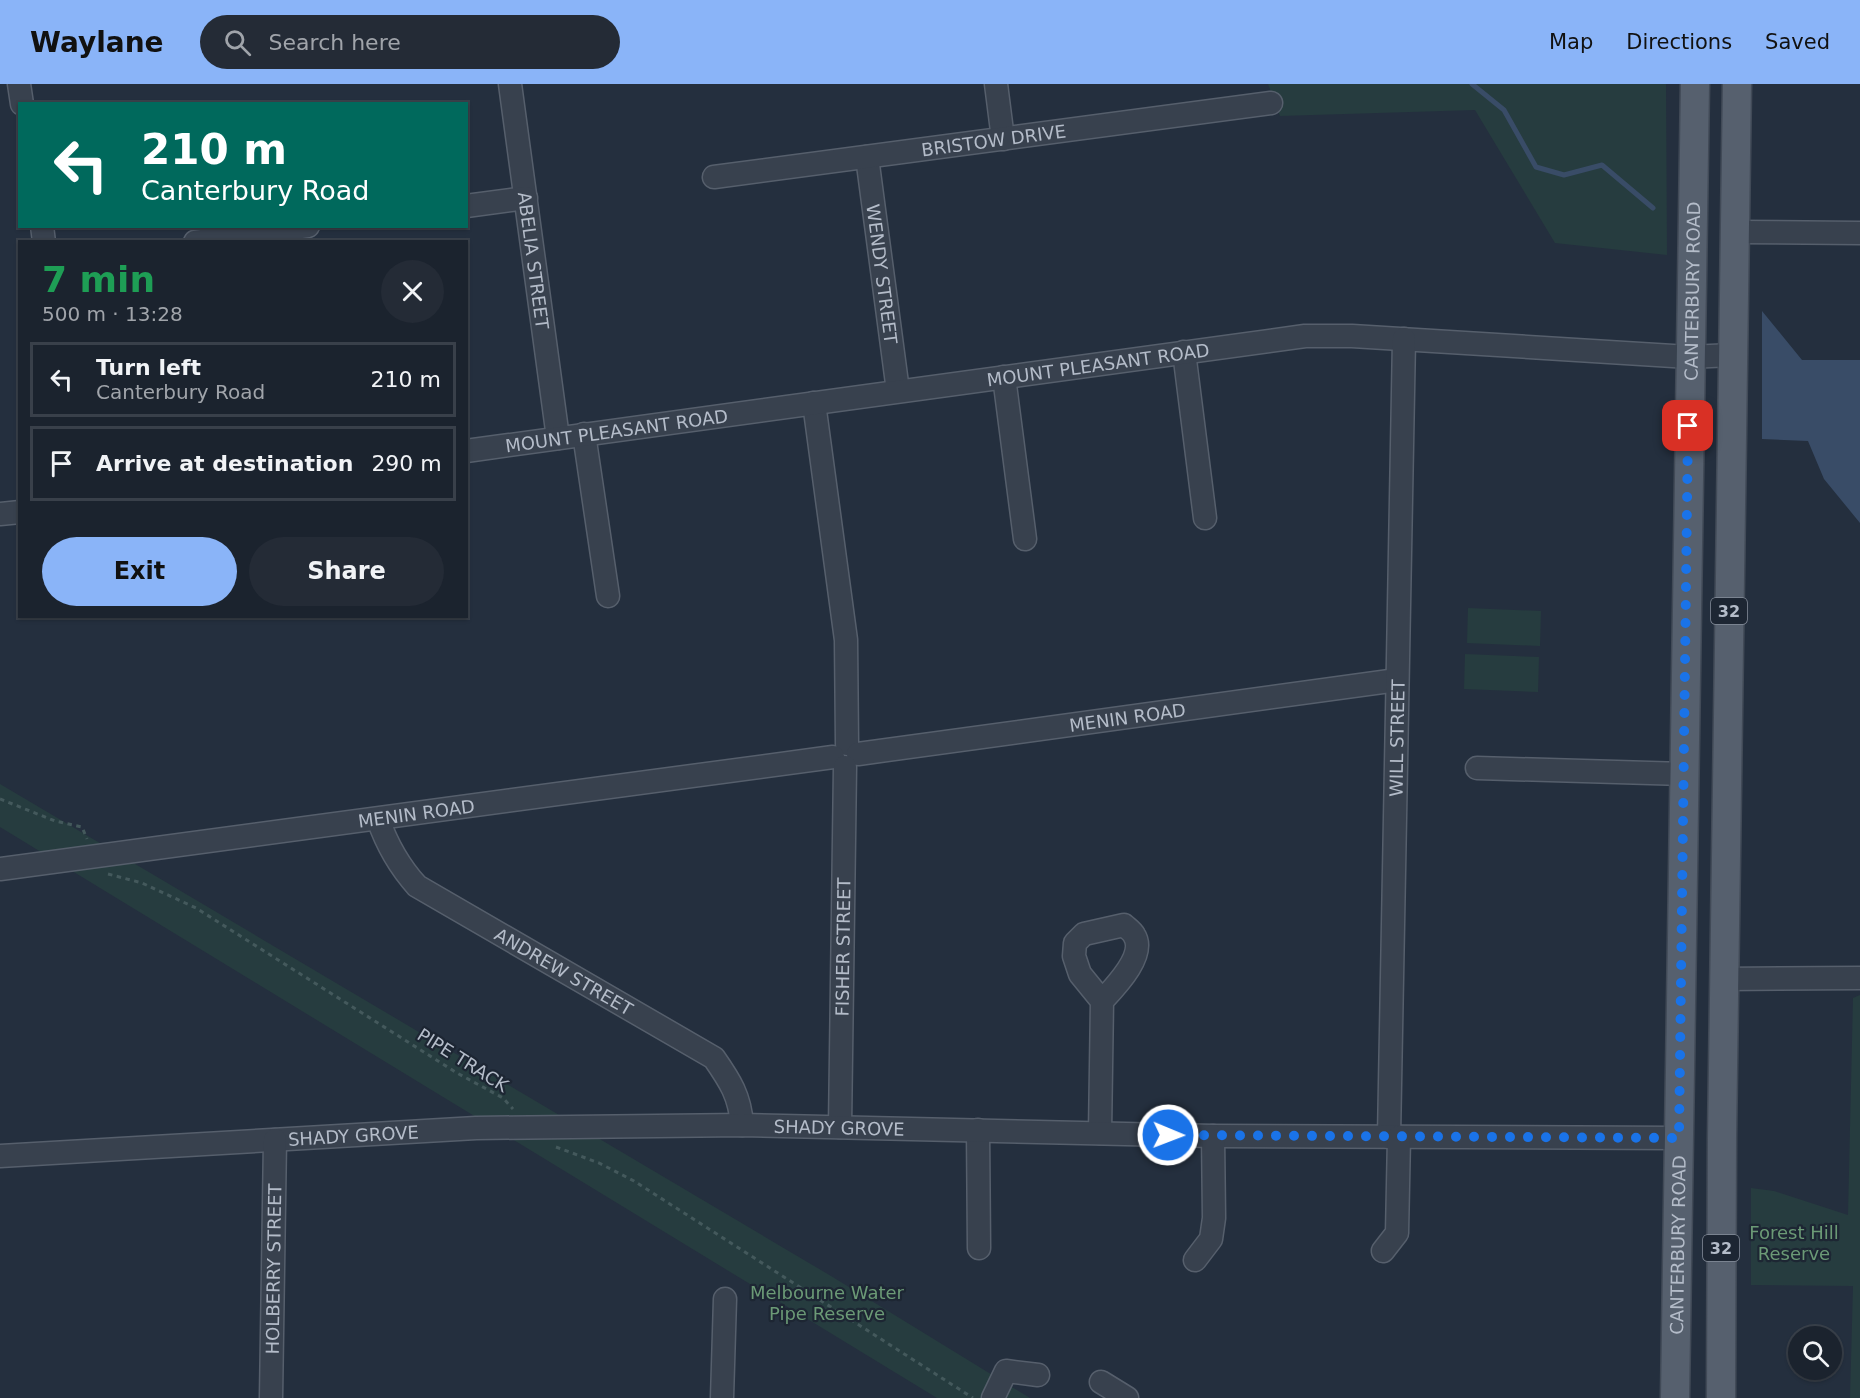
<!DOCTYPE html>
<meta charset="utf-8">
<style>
:root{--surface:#1b232e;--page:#242b36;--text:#f1f3f6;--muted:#a0a4aa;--line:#39404a;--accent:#8ab4f8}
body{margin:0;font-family:"DejaVu Sans",sans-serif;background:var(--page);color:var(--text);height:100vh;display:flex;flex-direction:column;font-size:22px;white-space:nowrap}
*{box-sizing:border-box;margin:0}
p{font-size:20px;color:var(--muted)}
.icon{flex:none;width:33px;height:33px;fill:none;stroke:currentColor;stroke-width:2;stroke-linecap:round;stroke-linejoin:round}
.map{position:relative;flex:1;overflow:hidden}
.details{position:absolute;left:18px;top:156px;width:450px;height:378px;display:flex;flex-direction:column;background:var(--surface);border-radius:0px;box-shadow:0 2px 4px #0004,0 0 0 2px var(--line)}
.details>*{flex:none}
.banner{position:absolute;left:18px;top:18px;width:450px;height:126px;border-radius:0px;box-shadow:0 2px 4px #0004,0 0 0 2px var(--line);background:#00695c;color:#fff;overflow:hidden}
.controls{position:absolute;left:1788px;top:1242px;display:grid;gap:12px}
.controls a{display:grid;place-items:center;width:54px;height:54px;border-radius:50%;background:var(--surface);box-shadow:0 2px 4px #0004,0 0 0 2px var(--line);font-size:30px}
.pin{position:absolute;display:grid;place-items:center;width:51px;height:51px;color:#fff;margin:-26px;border-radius:12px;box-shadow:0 3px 9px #0006}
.me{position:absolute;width:66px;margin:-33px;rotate:91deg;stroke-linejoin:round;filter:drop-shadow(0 0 4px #0008)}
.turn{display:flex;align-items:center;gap:21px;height:126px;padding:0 24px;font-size:27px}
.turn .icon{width:78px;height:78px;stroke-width:2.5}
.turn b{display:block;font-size:42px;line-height:51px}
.round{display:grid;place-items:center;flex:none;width:63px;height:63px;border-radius:32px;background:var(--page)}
.head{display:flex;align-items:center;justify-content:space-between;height:102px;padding:0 24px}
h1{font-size:36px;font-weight:600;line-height:45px;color:#1e9e55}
.primary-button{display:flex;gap:12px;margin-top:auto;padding:12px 24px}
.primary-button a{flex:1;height:69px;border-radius:36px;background:var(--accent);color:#111;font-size:24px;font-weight:600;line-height:69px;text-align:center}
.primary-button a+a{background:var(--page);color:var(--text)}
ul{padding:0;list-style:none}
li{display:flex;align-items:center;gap:18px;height:75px;margin:0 12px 9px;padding:0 12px;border:3px solid var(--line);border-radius:0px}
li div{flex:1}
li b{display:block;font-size:22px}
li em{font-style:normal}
header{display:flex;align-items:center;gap:36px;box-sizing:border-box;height:84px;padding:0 30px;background:var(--accent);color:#111}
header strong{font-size:28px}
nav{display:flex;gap:33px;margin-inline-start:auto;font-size:21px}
.search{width:420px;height:54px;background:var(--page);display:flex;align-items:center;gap:15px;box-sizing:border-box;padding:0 21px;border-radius:33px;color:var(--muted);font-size:22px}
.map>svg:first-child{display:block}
</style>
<header>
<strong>Waylane</strong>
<div class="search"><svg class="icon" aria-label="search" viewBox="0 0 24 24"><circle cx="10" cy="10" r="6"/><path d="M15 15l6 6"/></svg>Search here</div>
<nav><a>Map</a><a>Directions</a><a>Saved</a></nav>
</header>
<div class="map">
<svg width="1860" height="1314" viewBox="0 0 1860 1314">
<rect width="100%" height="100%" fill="#242f3e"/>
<path fill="#263c3f" d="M1268 0H1666L1667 171 1555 159 1475 26 1280 32Z
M1468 524 1541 527 1540 562 1467 559Z
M1465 570 1539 573 1538 608 1464 605Z
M0 700 831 1192 1030 1314H937L0 743Z
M1860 911V1314H1850L1853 1202 1751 1201V1104L1774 1107 1848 1131 1853 914Z"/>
<path fill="#394c67" d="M1762 227 1802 276H1860V439L1824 395 1808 357 1762 355Z"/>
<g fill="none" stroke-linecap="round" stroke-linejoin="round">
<path stroke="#394c67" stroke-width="5" d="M1472 0 1504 26 1536 83 1564 91 1602 81 1653 124"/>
<defs>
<g id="minor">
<path d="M19 0 22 20"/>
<path id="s1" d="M510 0 558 354"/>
<path d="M996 0 1003 55"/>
<path id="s2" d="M867 73 898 307"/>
<path id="s3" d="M714 93 1271 19"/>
<path d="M466 122 526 114"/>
<path d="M42 142 44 158"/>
<path d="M1736 148 1860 149"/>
<path d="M195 158 308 142"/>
<path d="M1184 268 1205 434"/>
<path d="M1004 293 1025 455"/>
<path d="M814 319 846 556 847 660"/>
<path d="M584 350 608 512"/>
<path id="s4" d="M466 367 1305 252H1352L1689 273 1732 271"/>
<path d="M0 430 20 428"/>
<path id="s5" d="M858 670 1397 596"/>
<path d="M1477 684 1684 690"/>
<path id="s6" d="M378 735C387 761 398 781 417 802L714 974C730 997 740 1012 742 1041"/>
<path id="s7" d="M0 785 833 673"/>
<path d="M1724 895 1860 894"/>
<path id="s8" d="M840 1043 845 683"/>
<path d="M978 1046 979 1164"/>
<path d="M1100 1049 1102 917 1080 890 1074 872 1075 859 1084 850 1124 841C1127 844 1132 847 1134 851 1147 871 1114 904 1102 917"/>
<path id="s9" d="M1389 1053 1404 255"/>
<path id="s10" d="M0 1072 476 1044 742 1041 1213 1052 1679 1054"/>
<path d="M1383 1167 1397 1149 1399 1053"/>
<path d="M1195 1176 1211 1155 1214 1134 1213 1052"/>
<path d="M1101 1298 1127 1314"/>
<path id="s11" d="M271 1314 275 1056"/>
<path d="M722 1314 725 1215"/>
<path d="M993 1314 1006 1287 1038 1291"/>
</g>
<g id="major">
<path id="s12" d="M1675 1314 1695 0"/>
<path d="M1721 1314 1722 1054 1737 0"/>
</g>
</defs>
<use href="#minor" stroke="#565f6c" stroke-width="25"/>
<use href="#major" stroke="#414a57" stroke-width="31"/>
<path stroke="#44595c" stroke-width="3" stroke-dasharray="4.5 4.5" stroke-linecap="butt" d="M0 715 55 737 82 743 87 755
M108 790 142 799 196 824 457 989 503 1014 513 1025
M556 1063 599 1079 634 1097 973 1314"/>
<use href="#minor" stroke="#38414e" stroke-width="22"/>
<use href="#major" stroke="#56606e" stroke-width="28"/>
</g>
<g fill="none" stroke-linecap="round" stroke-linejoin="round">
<path stroke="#1a73e8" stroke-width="10" stroke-dasharray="0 18" d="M1168 1051 1679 1054 1688 342"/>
</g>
<g text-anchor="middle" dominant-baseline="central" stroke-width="4.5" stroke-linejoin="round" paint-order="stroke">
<g fill="#1d2633" stroke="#878f9c" stroke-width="1.5">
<rect x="1711" y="514" width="36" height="26" rx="4.5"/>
<rect x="1703" y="1151" width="36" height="26" rx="4.5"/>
</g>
<g font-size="16" font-weight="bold" fill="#b4bcc9">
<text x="1729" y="527">32</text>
<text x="1721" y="1164">32</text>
</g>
<g font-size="18" fill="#b4bcc9" stroke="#1d2633">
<text stroke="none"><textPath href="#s3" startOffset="282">BRISTOW DRIVE</textPath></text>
<text stroke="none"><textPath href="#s1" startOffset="178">ABELIA STREET</textPath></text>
<text stroke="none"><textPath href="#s2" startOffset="118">WENDY STREET</textPath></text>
<text stroke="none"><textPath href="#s12" startOffset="1107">CANTERBURY ROAD</textPath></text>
<text stroke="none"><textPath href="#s4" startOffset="638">MOUNT PLEASANT ROAD</textPath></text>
<text stroke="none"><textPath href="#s4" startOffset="152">MOUNT PLEASANT ROAD</textPath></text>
<text stroke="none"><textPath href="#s5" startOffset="272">MENIN ROAD</textPath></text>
<text stroke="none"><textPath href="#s9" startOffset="399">WILL STREET</textPath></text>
<text stroke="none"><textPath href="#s7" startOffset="420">MENIN ROAD</textPath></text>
<text stroke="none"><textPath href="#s8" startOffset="180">FISHER STREET</textPath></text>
<text stroke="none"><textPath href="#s6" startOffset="248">ANDREW STREET</textPath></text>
<text transform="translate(463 976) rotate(32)">PIPE TRACK</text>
<text stroke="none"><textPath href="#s10" startOffset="840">SHADY GROVE</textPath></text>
<text stroke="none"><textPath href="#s10" startOffset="354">SHADY GROVE</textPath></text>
<text stroke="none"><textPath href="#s12" startOffset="153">CANTERBURY ROAD</textPath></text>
<text stroke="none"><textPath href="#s11" startOffset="129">HOLBERRY STREET</textPath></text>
</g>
<g font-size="18" fill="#6b9a76" stroke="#1d2633">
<text x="1794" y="1148">Forest Hill<tspan x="1794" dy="21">Reserve</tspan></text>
<text x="827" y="1208">Melbourne Water<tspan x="827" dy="21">Pipe Reserve</tspan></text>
</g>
</g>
</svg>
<div class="controls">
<a><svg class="icon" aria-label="search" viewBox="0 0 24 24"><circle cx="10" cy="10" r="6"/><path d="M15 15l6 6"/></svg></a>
</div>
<div class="pin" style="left:1688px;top:342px;background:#d93025"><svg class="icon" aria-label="arrive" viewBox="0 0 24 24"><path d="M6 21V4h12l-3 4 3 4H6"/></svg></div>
<svg class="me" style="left:1168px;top:1051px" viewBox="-20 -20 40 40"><circle r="17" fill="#1a73e8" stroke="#fff" stroke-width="3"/><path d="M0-11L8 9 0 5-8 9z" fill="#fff"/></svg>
<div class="banner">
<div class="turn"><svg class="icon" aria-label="left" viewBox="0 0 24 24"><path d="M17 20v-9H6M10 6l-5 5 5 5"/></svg><div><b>210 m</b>Canterbury Road</div></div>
</div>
<section class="details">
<div class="head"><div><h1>7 min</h1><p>500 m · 13:28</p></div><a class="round"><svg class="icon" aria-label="close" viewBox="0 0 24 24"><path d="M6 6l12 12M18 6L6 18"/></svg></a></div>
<ul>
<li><svg class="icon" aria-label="left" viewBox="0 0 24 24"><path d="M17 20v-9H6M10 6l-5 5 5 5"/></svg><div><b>Turn left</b><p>Canterbury Road</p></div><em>210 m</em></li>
<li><svg class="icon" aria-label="arrive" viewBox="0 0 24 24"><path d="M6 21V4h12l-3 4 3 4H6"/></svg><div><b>Arrive at destination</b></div><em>290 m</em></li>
</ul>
<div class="primary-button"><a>Exit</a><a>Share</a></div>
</section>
</div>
